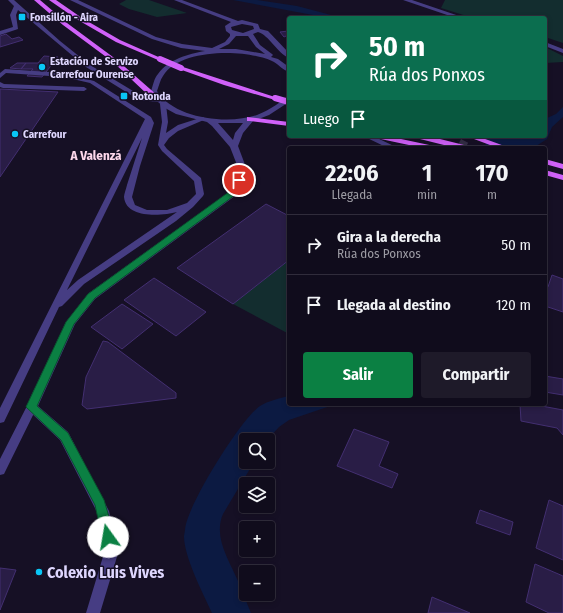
<!DOCTYPE html>
<html lang="es">
<meta charset="utf-8">
<style>
:root{--surface:#100c1c;--page:#1e1a29;--text:#f1f3f6;--muted:#9c9ba3;--line:#302c3b;--accent:#0b8043}
body{margin:0;font-family:"Fira Sans Condensed",sans-serif;background:var(--page);color:var(--text);height:100vh;display:flex;flex-direction:column;font-size:15px;white-space:nowrap}
*{box-sizing:border-box;margin:0}
p{font-size:13px;color:var(--muted)}
.icon{flex:none;width:22px;height:22px;fill:none;stroke:currentColor;stroke-width:2;stroke-linecap:round;stroke-linejoin:round}
.map{position:relative;flex:1;overflow:hidden}
.sheet{position:absolute;left:287px;top:146px;width:260px;height:260px;display:flex;flex-direction:column;background:var(--surface);border-radius:4px;box-shadow:0 2px 6px #0003,0 0 0 1px var(--line)}
.sheet>*{flex:none}
.banner{position:absolute;left:287px;top:16px;width:260px;height:122px;border-radius:4px;box-shadow:0 2px 6px #0003,0 0 0 1px var(--line);background:#0b6e4f;color:#fff;overflow:hidden}
.controls{position:absolute;left:239px;top:433px;display:grid;gap:8px}
.controls a{display:grid;place-items:center;width:36px;height:36px;border-radius:4px;background:var(--surface);box-shadow:0 2px 6px #0003,0 0 0 1px var(--line);font-size:20px}
.pin{position:absolute;display:grid;place-items:center;width:34px;height:34px;color:#fff;margin:-17px;border:2px solid #fff;border-radius:50%;box-shadow:0 1px 4px #0007}
.me{position:absolute;width:44px;margin:-22px;rotate:347deg;stroke-linejoin:round;filter:drop-shadow(0 0 3px #0008)}
.turn{display:flex;align-items:center;gap:14px;height:84px;padding:0 16px;font-size:18px}
.turn .icon{width:52px;height:52px;stroke-width:2.5}
.turn b{display:block;font-size:28px;line-height:34px}
.then{display:flex;align-items:center;height:38px;padding:0 16px;background:#0003;gap:8px;font-size:15px}
.eta{display:flex;justify-content:space-evenly;align-items:center;height:68px;text-align:center}
.eta b{font-size:24px;font-weight:700;line-height:28px}
.primary-button{display:flex;gap:8px;margin-top:auto;padding:8px 16px}
.primary-button a{flex:1;height:46px;border-radius:4px;background:var(--accent);color:#fff;font-size:16px;font-weight:700;line-height:46px;text-align:center}
.primary-button a+a{background:var(--page);color:var(--text)}
ul{padding:0;list-style:none}
li{display:flex;align-items:center;gap:12px;height:60px;padding:0 16px;border-top:1px solid var(--line)}
li div{flex:1}
li b{display:block;font-size:15px}
li em{font-style:normal}
.map>svg:first-child{display:block}
</style>
<div class="map">
<svg width="563" height="613" viewBox="0 0 563 613">
<rect width="100%" height="100%" fill="#161025"/>
<path fill="#132d2f" d="M126 0H149L187 13 157 17 129 9 119 4Z
M445 0H563V43L545 37V18H473L441 8Z
M545 47 563 56V62L545 63Z
M289 260V334L233 304Z"/>
<path fill="#0c1a42" d="M233 0H257L297 6 331 15H346L361 18H329Z
M563 107V117L552 127 547 139 533 148H485L487 136H545V119L556 114Z
M289 396V404H336L289 420 279 427 267 440H246V462H254L223 514C213 537 229 560 238 581 243 591 246 602 251 613H212C203 593 184 557 184 536 185 532 185 527 186 524 192 499 240 420 260 406 268 401 280 398 289 396Z"/>
<path fill="#291d46" stroke="#432f71" d="M288 31H289V42L286 36 284 37 280 32Z
M6 34 12 39 19 37 23 40 0 47V36Z
M44 56 58 57 42 77 27 76 33 69H21L26 63H38Z
M17 63H26L21 69 10 68Z
M0 89 58 92 0 177Z
M266 204 289 216V260L233 304 177 268Z
M552 275 563 279V312L545 306V287H548Z
M154 278 206 312 176 336 124 300Z
M122 304 153 324 122 349 91 327Z
M103 341 108 342 176 393V398L87 409 82 405 86 377Z
M545 376 563 379V395L545 392Z
M520 404H531L563 410V435L557 428 521 421Z
M354 429 389 442 379 466 398 474 392 488 337 466Z
M549 500 563 506V560L536 548Z
M480 510 513 522 510 535 476 523Z
M535 564 563 576V613H549L526 602Z
M0 568 16 570 0 610Z
M432 597 470 613H428Z"/>
<g fill="none" stroke-linecap="round" stroke-linejoin="round">
<path stroke="#342e46" stroke-width="8" stroke-dasharray="8 4" stroke-linecap="butt" d="M461 148 467 136"/>
<path fill="#463d83" fill-rule="evenodd" d="M5 69 64 73 94 81 151 117 154 123 140 166 132 197 135 205 147 210H167L187 203 196 194 194 181 162 151 158 145 162 122 160 104 163 102 166 104 168 122 166 133 178 125 203 117 206 119 178 131 169 138 164 145 167 149 201 178 204 194 203 196 193 207 176 221 84 284 62 306 59 307 4 422 0 423V408L145 119 90 83 64 77 6 73 0 78V73ZM142 138C137 154 132 169 127 185 126 189 124 194 124 197 126 219 162 216 177 212L78 280 67 290Z
M0 82 4 84 84 87 87 89 84 91 3 88 0 87Z
M32 403 36 404 37 407 4 474 0 475V459L28 404Z"/>
<path fill="#463d83" fill-rule="evenodd" d="M8 0H14L60 41 90 65 143 97 154 98 151 91C153 86 154 78 158 74 169 59 188 54 205 51L181 48 152 39 70 0H78L156 37 182 44 212 48 225 42 230 36V34L226 31 225 26 231 22 174 0H182L238 21 242 20 258 24 260 29 268 31 289 53V58C277 53 269 35 258 32L253 34 260 45 272 54 273 55 271 57 278 59 289 67V72C283 70 279 65 274 62 269 59 261 57 256 56 230 50 178 51 163 76 160 80 159 86 157 91 174 119 229 125 257 115 264 112 270 109 276 105 281 102 284 98 289 96V102L269 115 253 121 243 133 238 146 247 170 239 193 95 299 75 324 38 406 68 432 109 511 119 550 100 613H86L105 550 97 512 60 440 28 410 26 407 66 322 89 293 232 190 239 170 230 147 212 126 207 122 176 114 165 108 158 102 139 100 86 67 18 10 16 15 18 29 0 35V31L13 27 10 15 14 6ZM242 24 253 26 254 29 243 33 232 30 231 27ZM236 36H248L256 47 265 54 236 49H219L229 44ZM218 123H243L235 133 233 140Z
M403 0H412L465 18H456Z
M545 42 563 49V53L545 46Z
M363 136H373L398 148H388Z"/>
<path fill="#d061f9" fill-rule="evenodd" d="M34 0H40L67 23 117 60 158 96V98H154L148 95 113 62 63 25Z
M49 0H56L82 18 120 40 163 59 158 60 116 42 78 20Z
M179 67H183L278 98 275 100 224 85 179 69Z
M247 117 289 122V126L250 121H247Z
M372 136H387L434 146 438 148H423L376 138Z
M415 136H428L468 146 469 148H456L416 138Z
M466 136H477L510 148H498Z
M545 159 563 164V169L545 164Z
M545 170 563 175V180L545 175Z"/>
<path stroke="#d061f9" stroke-width="6" d="M160 59 181 68
M275 98 289 102"/>
</g>
<path fill="#0b8043" stroke="#07532c" d="M239 178 243 180 239 192 95 298 74 324 37 406 68 433 104 500 115 537 113 541 108 543 104 541 102 537 95 505 61 440 26 407 66 322 88 294 233 189 236 180Z"/>
<g fill="#09c6f6" stroke="#161025" stroke-width="1.5">
<rect x="18" y="13" width="8" height="8" rx="2"/>
<circle cx="42" cy="67" r="4"/>
<rect x="120" y="92" width="8" height="8" rx="2"/>
<circle cx="15" cy="134" r="4"/>
<circle cx="39" cy="572" r="4"/>
</g>
<g text-anchor="middle" dominant-baseline="central" stroke-width="3" stroke-linejoin="round" paint-order="stroke">
<g font-size="11" font-weight="bold" fill="#ded6fe" stroke="#161025" text-anchor="start">
<text x="30" y="17">Fonsillón - Aira</text>
<text x="50" y="61">Estación de Servizo<tspan x="50" dy="13">Carrefour Ourense</tspan></text>
<text x="132" y="96">Rotonda</text>
<text x="23" y="134">Carrefour</text>
</g>
<g font-size="13" font-weight="bold" fill="#fed8ec" stroke="#161025">
<text x="96" y="155">A Valenzá</text>
</g>
<g font-size="16" font-weight="bold" fill="#ded6fe" stroke="#161025" text-anchor="start">
<text x="47" y="572">Colexio Luis Vives</text>
</g>
</g>
</svg>
<div class="controls">
<a><svg class="icon" aria-label="search" viewBox="0 0 24 24"><circle cx="10" cy="10" r="6"/><path d="M15 15l6 6"/></svg></a>
<a><svg class="icon" aria-label="layers" viewBox="0 0 24 24"><path d="M12 4l9 5-9 5-9-5zM3 14l9 5 9-5"/></svg></a>
<a>+</a>
<a>−</a>
</div>
<div class="pin" style="left:239px;top:180px;background:#d93025"><svg class="icon" aria-label="arrive" viewBox="0 0 24 24"><path d="M6 21V4h12l-3 4 3 4H6"/></svg></div>
<svg class="me" style="left:108px;top:537px" viewBox="-20 -20 40 40"><circle r="19" fill="#fff"/><path d="M0-13L10 11 0 6-10 11z" fill="#0b8043"/></svg>
<div class="banner">
<div class="turn"><svg class="icon" aria-label="right" viewBox="0 0 24 24"><path d="M7 20v-9h11M14 6l5 5-5 5"/></svg><div><b>50 m</b>Rúa dos Ponxos</div></div>
<div class="then">Luego<svg class="icon" aria-label="arrive" viewBox="0 0 24 24"><path d="M6 21V4h12l-3 4 3 4H6"/></svg></div>
</div>
<section class="sheet">
<div class="eta">
<div><b>22:06</b><p>Llegada</p></div>
<div><b>1</b><p>min</p></div>
<div><b>170</b><p>m</p></div>
</div>
<ul>
<li><svg class="icon" aria-label="right" viewBox="0 0 24 24"><path d="M7 20v-9h11M14 6l5 5-5 5"/></svg><div><b>Gira a la derecha</b><p>Rúa dos Ponxos</p></div><em>50 m</em></li>
<li><svg class="icon" aria-label="arrive" viewBox="0 0 24 24"><path d="M6 21V4h12l-3 4 3 4H6"/></svg><div><b>Llegada al destino</b></div><em>120 m</em></li>
</ul>
<div class="primary-button"><a>Salir</a><a>Compartir</a></div>
</section>
</div>
